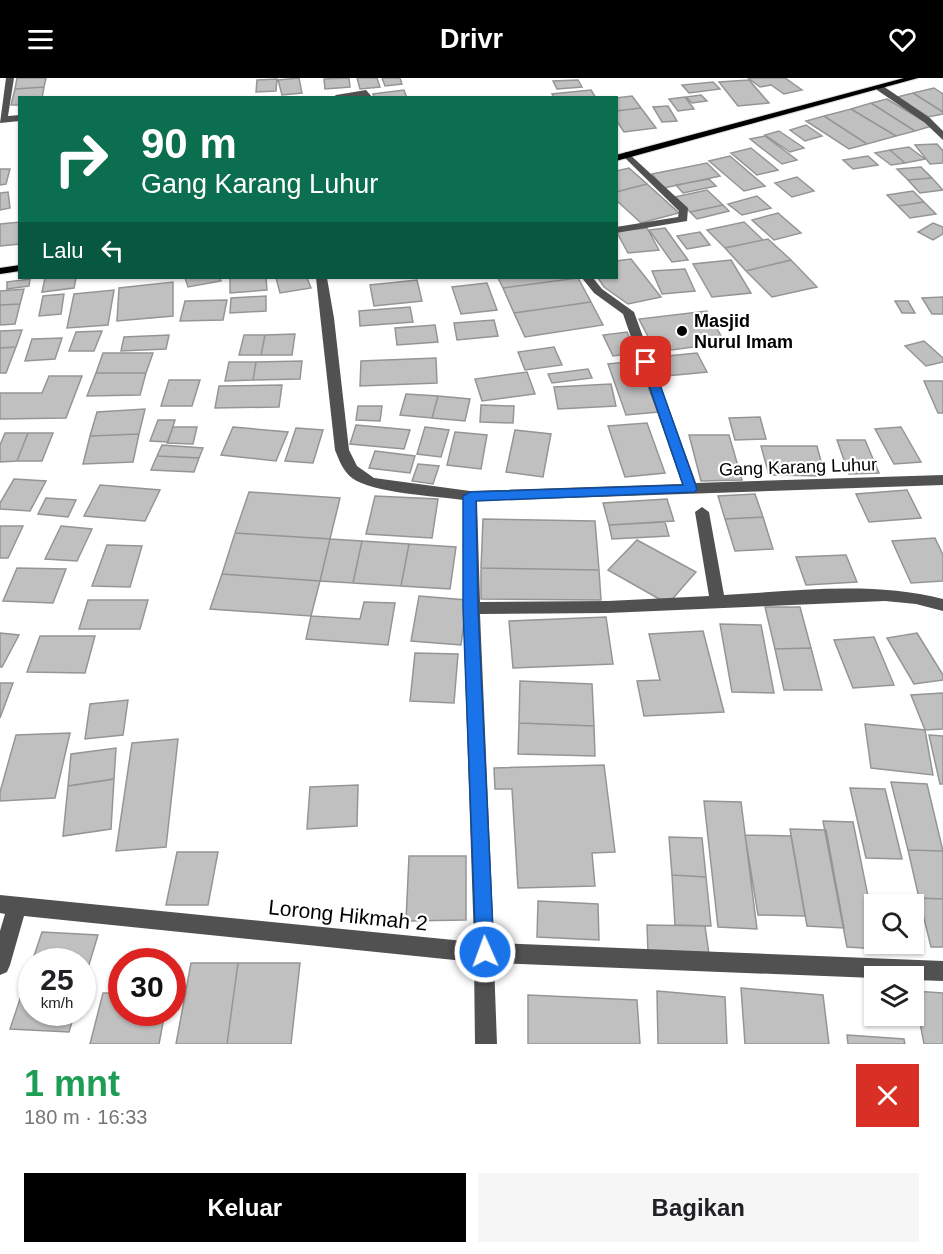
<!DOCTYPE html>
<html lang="id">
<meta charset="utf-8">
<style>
:root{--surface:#fff;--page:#f6f6f6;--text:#202124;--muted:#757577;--accent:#000}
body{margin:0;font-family:Helvetica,sans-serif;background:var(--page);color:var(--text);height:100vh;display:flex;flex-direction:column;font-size:22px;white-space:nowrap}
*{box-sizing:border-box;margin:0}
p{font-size:20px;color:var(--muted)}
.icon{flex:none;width:33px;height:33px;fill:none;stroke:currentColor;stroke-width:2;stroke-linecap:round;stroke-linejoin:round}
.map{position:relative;height:966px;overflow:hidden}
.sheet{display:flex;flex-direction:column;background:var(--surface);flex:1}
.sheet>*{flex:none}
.banner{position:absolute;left:18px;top:18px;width:600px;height:183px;border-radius:0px;box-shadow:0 2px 4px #0004;background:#0b6e4f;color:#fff;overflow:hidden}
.fabs{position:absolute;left:864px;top:816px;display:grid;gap:12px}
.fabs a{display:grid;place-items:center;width:60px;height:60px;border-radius:0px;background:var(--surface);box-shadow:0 2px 4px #0004;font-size:30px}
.speed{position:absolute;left:18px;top:870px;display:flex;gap:12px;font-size:30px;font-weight:700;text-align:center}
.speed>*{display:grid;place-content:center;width:78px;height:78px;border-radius:50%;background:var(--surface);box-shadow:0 2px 4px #0004;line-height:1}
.speed small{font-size:15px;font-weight:400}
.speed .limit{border:9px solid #d22;background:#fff;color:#111}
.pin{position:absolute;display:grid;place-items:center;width:51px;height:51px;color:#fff;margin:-26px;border-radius:12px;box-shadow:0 3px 9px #0006}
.me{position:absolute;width:66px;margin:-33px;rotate:358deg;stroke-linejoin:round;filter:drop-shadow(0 0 4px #0008)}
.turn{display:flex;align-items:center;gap:21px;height:126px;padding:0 24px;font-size:27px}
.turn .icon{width:78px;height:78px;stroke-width:2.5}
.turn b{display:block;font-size:42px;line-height:51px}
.then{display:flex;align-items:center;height:57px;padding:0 24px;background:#0003;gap:12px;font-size:22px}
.round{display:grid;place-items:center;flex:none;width:63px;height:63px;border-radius:0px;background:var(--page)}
.summary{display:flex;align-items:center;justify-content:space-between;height:102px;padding:0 24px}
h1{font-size:36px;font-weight:700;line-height:45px;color:#1e9e55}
.button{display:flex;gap:12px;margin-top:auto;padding:12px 24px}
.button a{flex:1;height:69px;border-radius:0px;background:var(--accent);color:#fff;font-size:24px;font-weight:700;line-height:69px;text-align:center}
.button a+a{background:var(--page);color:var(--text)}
header{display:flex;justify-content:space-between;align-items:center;height:78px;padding:0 24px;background:var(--accent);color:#fff;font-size:27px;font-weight:700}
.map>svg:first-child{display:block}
</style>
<header><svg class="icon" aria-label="menu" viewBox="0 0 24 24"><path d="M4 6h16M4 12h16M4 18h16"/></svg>Drivr<svg class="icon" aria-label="heart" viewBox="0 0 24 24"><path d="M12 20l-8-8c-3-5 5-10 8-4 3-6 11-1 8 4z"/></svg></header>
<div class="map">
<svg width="943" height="966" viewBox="0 0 943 966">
<rect width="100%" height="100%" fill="#fff"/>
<path fill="#c0c0c0" stroke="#959595" stroke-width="1.5" d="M17 0H46L44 9 15 11Z
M299 0 302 15 282 17 278 2Z
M349 0 350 9 325 11 324 1Z
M357 0H377L380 9 360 11Z
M382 0H400L402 6 385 8Z
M748 0H785L802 12 784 16 771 7 760 9Z
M277 1 276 13 256 14 257 2Z
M578 2 582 9 557 11 553 3Z
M749 2 769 25 738 28 719 4Z
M713 4 720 11 689 15 682 7Z
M44 9 42 20H20V27H11L15 11Z
M934 10 943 16V34L913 15Z
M404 12 407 20H374L373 16Z
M591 12 596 20H554L552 16Z
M913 15 943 34V36L928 39 897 19Z
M701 17 707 23 692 25 686 19Z
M632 18 641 30 616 33V20Z
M685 19 694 31 678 33 669 21Z
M887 21 932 48 915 53 871 25Z
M871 25 915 53 896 58 851 31Z
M668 28 677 43 662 44 653 29Z
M641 30 656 50 624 54 616 42V33Z
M851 31 896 58 867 66 824 38Z
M824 38 867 66 849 71 806 43Z
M806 47 822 58 805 63 790 52Z
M779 53 804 70 790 74 765 57Z
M765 58 797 82 782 86 750 61Z
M937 66 943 73V85L930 86 915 67Z
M909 69 925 81 905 85 890 72Z
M751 70 778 92 757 97 731 75Z
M890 72 905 85 891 87 875 75Z
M730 78 765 108 744 113 709 83Z
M868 78 878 87 853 91 843 82Z
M707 85 720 98 664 110 652 96Z
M921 89 932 100 908 102 897 91Z
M629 90 647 106 616 114V93Z
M0 91H10L6 106 0 107Z
M797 99 814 113 792 119 775 105Z
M932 100 943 112 920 115 908 102Z
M709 101 716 108 683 115 676 107Z
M647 106 679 135 641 145 616 122V114Z
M707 112 723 127 690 134 675 119Z
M913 113 924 124 898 128 887 117Z
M8 114 10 130 0 132V115Z
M757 118 771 130 742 137 728 126Z
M924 124 936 136 910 140 898 128Z
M723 127 729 133 697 141 690 134Z
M778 135 801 155 774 162 752 142Z
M20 144V166L0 168V146Z
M744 144 763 162 725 170 707 152Z
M933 145 943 149V156L933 162 918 154Z
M647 150 659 172 628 175 616 153Z
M665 150 688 182 672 184 649 152Z
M700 154 710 167 687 171 677 158Z
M768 161 791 182 746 193 725 170Z
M631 181 661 219 628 226 604 209 598 200H616V183Z
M731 182 751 215 712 219 693 186Z
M791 182 817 209 772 219 746 193Z
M685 191 695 213 662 216 652 193Z
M45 200H76L74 210 42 214Z
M185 200H220L221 203 188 209Z
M230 200H266L267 212 230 215Z
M276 200H307L311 210 280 215Z
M498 200H578L503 210Z
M578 200 591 224 514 235 503 210Z
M30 201 29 208 7 211V204Z
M417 202 422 223 374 228 370 207Z
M173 204V238L117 243 119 210Z
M487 205 497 232 461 236 452 209Z
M24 211 20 226 0 227V213Z
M114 212 108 247 67 250 74 216Z
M64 216 61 236 39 238 43 218Z
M266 218V233L230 235 231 220Z
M943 219V236H932L922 220Z
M227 222 223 242 180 243 185 223Z
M895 223H908L915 235H902Z
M591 224 603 247 525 259 514 235Z
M20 226 15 246 0 247V227Z
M410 229 413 244 360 248 359 233Z
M707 233 725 265 656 274 639 241Z
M494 242 498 258 457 262 454 245Z
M435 247 438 264 397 267 395 250Z
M22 252 16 269 0 270V253Z
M102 253 94 273H69L76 254Z
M627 254 637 275 613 278 603 257Z
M295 256 292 277H261L265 257Z
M169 257 166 271 121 273 124 259Z
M244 257H265L261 277H239Z
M62 260 55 281 25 283 32 261Z
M924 263 943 280V284L926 288 905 268Z
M16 269 6 295H0V270Z
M554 269 562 287 525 292 518 274Z
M103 275H153L146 295H96Z
M697 275 707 294 666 298 657 279Z
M436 280 437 305 360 308 361 283Z
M302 283 300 301 253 302 256 284Z
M638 283 658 334 626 337 608 286Z
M229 284H256L253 302 225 303Z
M588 291 592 300 552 305 548 296Z
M527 294 535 316 482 323 475 301Z
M96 295H146L140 317 87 318Z
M49 298H82L66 340 0 341V315H42Z
M169 302H200L192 328H161Z
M924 303H943V335H938Z
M611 306 616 328 558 331 554 309Z
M282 307 279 329 215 330 219 308Z
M406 316 438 318 432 340 400 337Z
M438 318 470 321 465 343 432 340Z
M481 327 514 328 513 345 480 344Z
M358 328H382L380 343 356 342Z
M145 331 139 356 90 358 97 334Z
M760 339 766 361 735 362 729 340Z
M158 342H175L168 364 150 363Z
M647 345 665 395 625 399 608 348Z
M356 347 410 352 404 371 350 366Z
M173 349H197L193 366 167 365Z
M233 349 288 354 276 383 221 377Z
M425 349 449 352 441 379 417 376Z
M901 349 921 384 894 386 875 351Z
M296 350 323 352 313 385 285 383Z
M515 352 551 356 543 399 506 394Z
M455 354 487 357 481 391 447 387Z
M5 355H28L17 383 0 384V367Z
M28 355H53L42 383H17Z
M139 356 133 384 83 386 90 358Z
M689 357H729L742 402 701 403Z
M837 362H865L879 395 849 396Z
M162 367 203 370 199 380 157 378Z
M761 368H817L825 398 769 397Z
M375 373 415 378 410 395 369 390Z
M157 378 199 380 194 394 151 392Z
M418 386 439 388 433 406 412 403Z
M14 401 46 403 30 433 0 431V425Z
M100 407 160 412 145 443 84 438Z
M907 412 921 440 869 444 856 416Z
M249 414 340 420 330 461 235 455Z
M755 416 763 439 725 441 718 418Z
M375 418 438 421 432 460 366 456Z
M46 420 76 422 68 439 38 436Z
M667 421 674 443 609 447 603 425Z
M763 439 773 471 735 473 725 441Z
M483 441 595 443 599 492 481 490Z
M665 444 669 458 612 461 609 447Z
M0 448H23L8 480H0Z
M61 448 92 451 77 483 45 481Z
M235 455 330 461 320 503 222 496Z
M935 460 943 477V503L911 505 892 463Z
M330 461 362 463 353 505 320 503Z
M637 462 696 494 668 526 608 492Z
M362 463 409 466 401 508 353 505Z
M409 466 456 469 450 511 401 508Z
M107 467 142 468 130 509 92 508Z
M846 477 857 504 806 507 796 479Z
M17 490 66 491 53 525 3 523Z
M481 490 599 492 601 522 481 521Z
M222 496 320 503 311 538 210 531Z
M419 518 467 522 461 567 411 563Z
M88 522H148L140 551H79Z
M364 524 395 525 388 567 306 561 311 538 360 541Z
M765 529H800L811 570 775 571Z
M606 539 613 586 513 590 509 543Z
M720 546 761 547 774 615 732 614Z
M703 553 724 634 644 638 637 603 660 602 649 556Z
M0 555 19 557 2 589H0Z
M917 555 943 597V602L914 606 887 560Z
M40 558H95L85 595 27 594Z
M874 559 894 607 853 610 834 562Z
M811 570 822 612H784L775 571Z
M415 575 458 576 454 625 410 623Z
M520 603 592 606 594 648 519 645Z
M0 605H13L0 640Z
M943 615V651L925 652 911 617Z
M128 622 123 657 85 661 90 626Z
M519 645 594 648 595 678 518 676Z
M865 646 925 652 933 697 871 690Z
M70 655 55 720 0 723V714L16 657Z
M929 657 943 658V706H940Z
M178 661 166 769 116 773 132 665Z
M116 670 114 701 68 708 71 676Z
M604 687 615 774 592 775 595 808 518 810 512 711H495L494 690Z
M114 701 111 751 63 758 68 708Z
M891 704 927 706 943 773 908 772Z
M358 707 357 748 307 751 310 709Z
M850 710 885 711 902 781 866 780Z
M704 723 741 724 757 851 718 849Z
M823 743 853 744 874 848V866H878L879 871 847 869Z
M790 751 826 752 844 850 807 848Z
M745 757 791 758 805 838 758 837Z
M669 759 702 760 706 799 672 797Z
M908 772 943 773V821L919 820Z
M177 774H218L208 827H166Z
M409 778H466V842L406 843Z
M672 797 706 799 711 848 675 847Z
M919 820 943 821V869H931Z
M538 823 598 826 599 862 537 859Z
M647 847 705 848 709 876 648 875Z
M42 854 98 857 84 903 82 884H32Z
M191 885H238L227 966H176Z
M238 885H300L291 966H227Z
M27 900 32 901V934H75L69 954 10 951Z
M741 910 823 917 829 966H745Z
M657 913 725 919 727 966H658Z
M914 913 943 915V966H924Z
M103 915H122V934H165L159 966H90Z
M528 917 637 922 640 966H528Z
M847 957 904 961 905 966H848Z"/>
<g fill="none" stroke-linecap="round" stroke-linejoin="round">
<defs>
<path id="major" d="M904 0H918L616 83V77Z
M20 187V193L0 196V190Z"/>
</defs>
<use href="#major" stroke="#dbdbdb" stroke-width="2"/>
<path fill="#515151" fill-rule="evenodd" d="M6 0H14L8 38 20 37V43L0 45Z
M877 8H883L930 40 943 53V62L924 44 877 12Z
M366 12 373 20H332L336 17Z
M627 74 688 130 687 143 616 155V149L678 139 679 133 624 79V75Z
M316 200H327L334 240 349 372 357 388 374 400 470 413 682 406 623 236 594 215 582 200H593L602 211 634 234 696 405 943 397V407L477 423 480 524 608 523 709 518 695 434 702 429 709 434 724 517C796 513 873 503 943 521V533L916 526 885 523 608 535 480 536 494 865 943 883V903L914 902V898H874V900L494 885 497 966H475L474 884 24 838 10 887 7 894 0 897V853L5 836 0 835V817L474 864 463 530V422C436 418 372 415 352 400 343 393 339 382 335 372Z"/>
<use href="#major" fill="#000" fill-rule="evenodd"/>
</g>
<path fill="#1a73e8" stroke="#114b97" stroke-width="1.5" d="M646 280 652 284 697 411 695 414 476 423 478 530 494 874 492 881 485 883 479 881 476 874 463 530V418L470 414 683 407 641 284Z"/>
<circle fill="#000" stroke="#fff" stroke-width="2" cx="682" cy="253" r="6"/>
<g text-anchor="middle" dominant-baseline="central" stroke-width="4.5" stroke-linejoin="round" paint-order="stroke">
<g font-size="18" font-weight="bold" fill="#000" stroke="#fff" text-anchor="start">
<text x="694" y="243">Masjid<tspan x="694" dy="21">Nurul Imam</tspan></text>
</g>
<g font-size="18" fill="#000" stroke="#fff">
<text transform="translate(798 389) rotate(-2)">Gang Karang Luhur</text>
</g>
<g font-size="21" fill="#000" stroke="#fff">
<text transform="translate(348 837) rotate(6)">Lorong Hikmah 2</text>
</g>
</g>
</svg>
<div class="fabs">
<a><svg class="icon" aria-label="search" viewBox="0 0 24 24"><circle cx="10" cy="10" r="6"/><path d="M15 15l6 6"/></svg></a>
<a><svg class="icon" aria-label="layers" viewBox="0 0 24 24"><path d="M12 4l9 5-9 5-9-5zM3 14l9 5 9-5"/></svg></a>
</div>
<div class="speed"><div>25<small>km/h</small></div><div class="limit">30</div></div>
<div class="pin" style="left:646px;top:284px;background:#d93025"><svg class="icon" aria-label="arrive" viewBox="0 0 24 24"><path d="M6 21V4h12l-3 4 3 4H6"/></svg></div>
<svg class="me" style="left:485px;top:874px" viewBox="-20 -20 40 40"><circle r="17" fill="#1a73e8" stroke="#fff" stroke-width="3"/><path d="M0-11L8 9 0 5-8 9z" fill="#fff"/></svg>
<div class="banner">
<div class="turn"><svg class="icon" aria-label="right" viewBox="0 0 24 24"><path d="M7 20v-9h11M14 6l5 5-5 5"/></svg><div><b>90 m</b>Gang Karang Luhur</div></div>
<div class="then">Lalu<svg class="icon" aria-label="left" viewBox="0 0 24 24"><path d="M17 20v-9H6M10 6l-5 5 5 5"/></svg></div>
</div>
</div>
<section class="sheet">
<div class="summary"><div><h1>1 mnt</h1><p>180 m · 16:33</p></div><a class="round" style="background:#d93025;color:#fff"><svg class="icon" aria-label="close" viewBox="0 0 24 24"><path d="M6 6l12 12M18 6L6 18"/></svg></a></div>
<div class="button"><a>Keluar</a><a>Bagikan</a></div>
</section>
